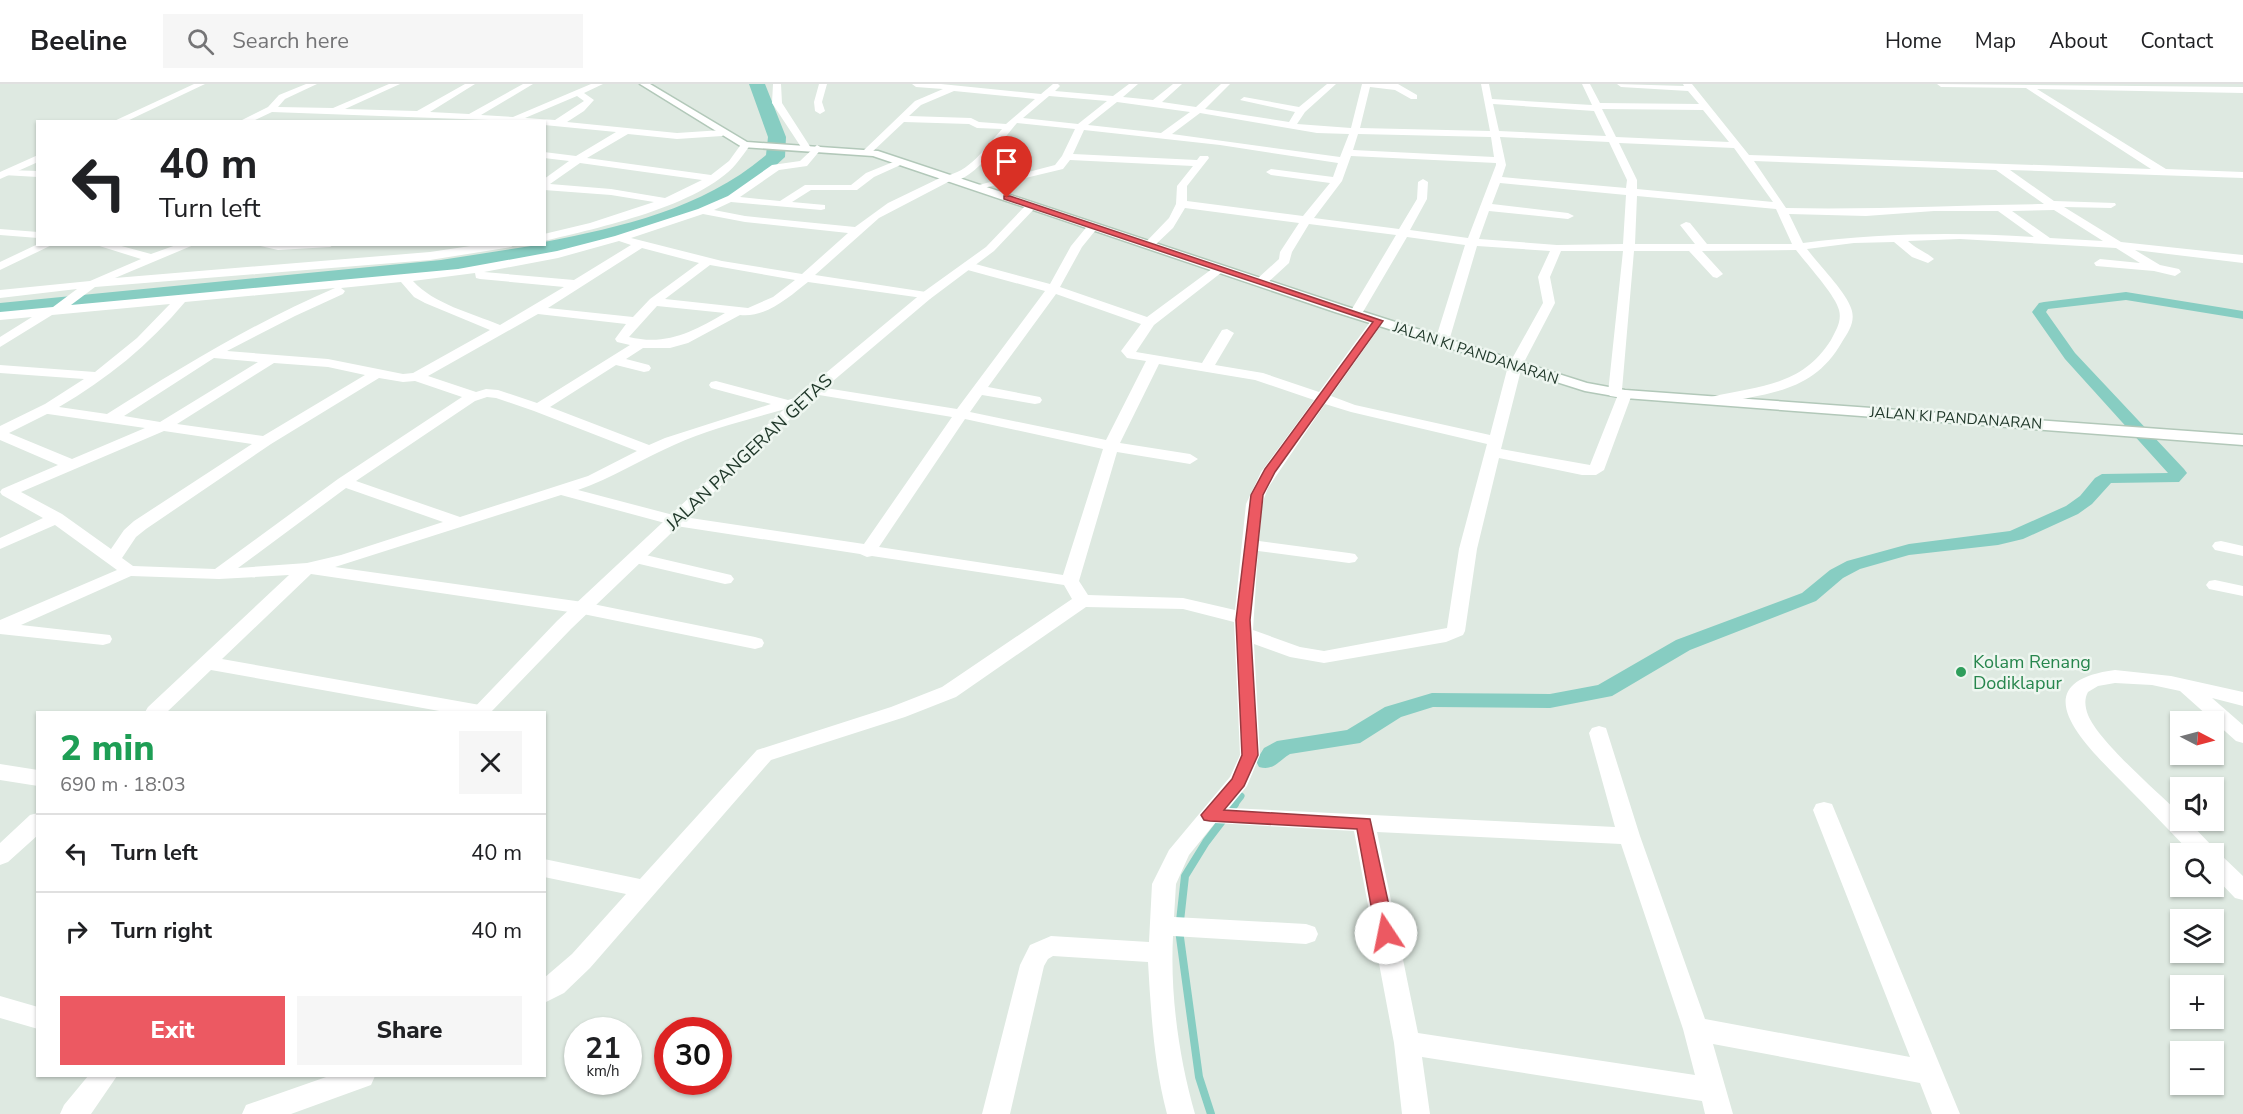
<!DOCTYPE html>
<meta charset="utf-8">
<style>
:root{--surface:#fff;--page:#f6f6f6;--text:#202124;--muted:#757577;--line:#e0e0e0;--accent:#ec5962}
body{margin:0;font-family:"Nunito Sans",sans-serif;background:var(--page);color:var(--text);height:100vh;display:flex;flex-direction:column;font-size:22px;white-space:nowrap}
*{box-sizing:border-box;margin:0}
p{font-size:20px;color:var(--muted)}
.icon{flex:none;width:33px;height:33px;fill:none;stroke:currentColor;stroke-width:2;stroke-linecap:round;stroke-linejoin:round}
.map{position:relative;flex:1;overflow:hidden}
.panel{position:absolute;left:36px;top:627px;width:510px;height:366px;display:flex;flex-direction:column;background:var(--surface);border-radius:0px;box-shadow:0 2px 4px #0004}
.panel>*{flex:none}
.banner{position:absolute;left:36px;top:36px;width:510px;height:126px;border-radius:0px;box-shadow:0 2px 4px #0004;background:#fff;color:var(--text);overflow:hidden}
.needle{width:39px;rotate:96deg}
.buttons{position:absolute;left:2170px;top:627px;display:grid;gap:12px}
.buttons a{display:grid;place-items:center;width:54px;height:54px;border-radius:0px;background:var(--surface);box-shadow:0 2px 4px #0004;font-size:30px}
.speed{position:absolute;left:564px;top:933px;display:flex;gap:12px;font-size:30px;font-weight:700;text-align:center}
.speed>*{display:grid;place-content:center;width:78px;height:78px;border-radius:50%;background:var(--surface);box-shadow:0 2px 4px #0004;line-height:1}
.speed small{font-size:15px;font-weight:400}
.speed .limit{border:9px solid #d22;background:#fff;color:#111}
.pin{position:absolute;display:grid;place-items:center;width:51px;height:51px;color:#fff;margin:-62px -26px;border-radius:50% 50% 50% 0;rotate:-45deg;box-shadow:0 0 6px #0007}
.pin .icon{rotate:45deg}
.me{position:absolute;width:66px;margin:-33px;rotate:349deg;stroke-linejoin:round;filter:drop-shadow(0 0 4px #0008)}
.turn{display:flex;align-items:center;gap:21px;height:126px;padding:0 24px;font-size:27px}
.turn .icon{width:78px;height:78px;stroke-width:2.5}
.turn b{display:block;font-size:42px;line-height:51px}
.round{display:grid;place-items:center;flex:none;width:63px;height:63px;border-radius:0px;background:var(--page)}
.overview{display:flex;align-items:center;justify-content:space-between;height:102px;padding:0 24px}
h1{font-size:36px;font-weight:800;line-height:45px;color:#1e9e55}
.primary-button{display:flex;gap:12px;margin-top:auto;padding:12px 24px}
.primary-button a{flex:1;height:69px;border-radius:0px;background:var(--accent);color:#fff;font-size:24px;font-weight:800;line-height:69px;text-align:center}
.primary-button a+a{background:var(--page);color:var(--text)}
ul{padding:0;list-style:none}
li{display:flex;align-items:center;gap:18px;height:78px;padding:0 24px;border-top:2px solid var(--line)}
li div{flex:1}
li b{display:block;font-size:22px}
li em{font-style:normal}
header{display:flex;align-items:center;gap:36px;box-sizing:border-box;height:84px;padding:0 30px;background:var(--surface);border-bottom:2px solid var(--line)}
header strong{font-size:28px}
nav{display:flex;gap:33px;margin-inline-start:auto;font-size:21px}
.search{width:420px;height:54px;background:var(--page);display:flex;align-items:center;gap:15px;box-sizing:border-box;padding:0 21px;border-radius:0px;color:var(--muted);font-size:22px}
.map>svg:first-child{display:block}
</style>
<header>
<strong>Beeline</strong>
<div class="search"><svg class="icon" aria-label="search" viewBox="0 0 24 24"><circle cx="10" cy="10" r="6"/><path d="M15 15l6 6"/></svg>Search here</div>
<nav><a>Home</a><a>Map</a><a>About</a><a>Contact</a></nav>
</header>
<div class="map">
<svg width="2243" height="1030" viewBox="0 0 2243 1030">
<rect width="100%" height="100%" fill="#dee9e1"/>
<g fill="none" stroke-linecap="round" stroke-linejoin="round">
<path stroke="#87cdc2" stroke-width="7" d="M1234 721 1241 712"/>
<path stroke="#87cdc2" stroke-width="8" d="M1211 1030 1199 993 1179 846 1185 792 1206 758 1235 720"/>
<path fill="#87cdc2" fill-rule="evenodd" d="M2126 208 2243 227V235L2126 216 2048 225 2046 228 2075 269 2184 385 2187 389 2179 398 2111 399 2092 420 2078 430 2023 455 1998 461 1909 471 1860 485 1843 494 1816 517 1690 566 1612 612 1550 624 1433 623 1401 633 1360 659 1290 670C1278 677 1274 687 1259 683L1256 677 1264 664 1277 657 1347 646 1385 623 1432 609 1550 610 1598 601 1676 556 1802 509 1830 486 1847 477 1909 460 2010 447 2066 422 2080 412 2095 394 2102 390 2168 389 2065 275 2032 228 2039 219 2044 218Z"/>
<path fill="#87cdc2" fill-rule="evenodd" d="M749 0H765L786 53 785 73 759 97 703 128 595 162 441 190 0 233V219L441 176 544 160V158C622 143 704 124 766 71L768 53Z"/>
<defs>
<path id="secondary" d="M640 0H650L747 58 878 67 1345 222 1587 299 1625 306 2243 351V361L1625 314 1585 307 1335 228 873 72 742 63Z"/>
</defs>
<use href="#secondary" stroke="#b2c8b9" stroke-width="3"/>
<path fill="#fff" fill-rule="evenodd" d="M306 0H317L285 15 278 23 333 24 389 0H400L345 25 417 27 465 0H475L430 28 469 30 523 0H533L481 31 513 33 591 0H603L584 9 594 16 584 27 567 38 677 49 722 46 727 49 722 52 677 55 628 50 587 74 711 91 729 77 742 59 750 61C746 67 741 74 736 80 700 122 598 144 544 157V150L590 139 654 118 611 111 544 106V95L569 77 544 74V68L576 72 616 48 544 41V38L272 28 251 38H238L268 23 279 11ZM577 12 584 17 555 36 525 34ZM580 79 702 96 665 114 611 105 550 100Z
M773 0H781L782 19 811 64 809 66H803L772 19Z
M819 0H827L822 18 825 27 820 30 815 27 814 18Z
M912 0H941L1041 10 1053 0H1058L1060 2 1055 7 1113 12 1129 0H1138L1123 13 1153 16 1173 0H1182L1162 18 1196 23 1221 0H1230L1205 25 1289 38 1295 28 1240 16 1244 13 1299 23 1327 0H1336L1305 28 1297 40 1351 44 1362 0H1398L1417 11V15H1411L1395 6 1370 3 1360 44 1490 47 1481 0H1489L1492 15 1592 21 1582 0H1590L1600 19 1699 20 1688 7 1621 3 1617 0 1684 2 1683 0H1692L1749 71 2151 85 2026 4 1941 3 1937 0 2243 3V9L2037 5 2166 85 2243 88V94L2010 86 2054 117 2115 119 2116 121 2111 124 2064 123 2121 158 2243 171V179L2135 166 2160 181 2179 185 2181 188 2175 192 2154 187 2096 182 2094 179 2100 175 2140 179 2116 164 1960 155 1908 157C1916 165 1928 169 1934 175L1928 179 1912 173 1894 158 1854 159 1807 165C1818 180 1846 208 1851 224 1856 237 1849 247 1842 258 1813 309 1768 309 1716 320L1709 316 1711 313C1760 301 1801 303 1831 256 1836 246 1842 237 1839 226 1836 212 1806 179 1796 166L1702 167 1723 190 1717 194 1713 193 1689 167H1634L1622 306 1630 307 1632 310 1604 386 1596 391H1582L1499 374 1477 465 1465 547 1463 551 1446 558 1324 579 1290 573 1254 560 1260 671 1247 702 1229 724 1615 743 1589 649 1592 644 1599 642 1606 644 1640 752 1705 935 1910 973 1813 726 1816 720 1824 718 1832 720 1960 1030H1932L1920 999 1713 960 1733 1030H1705L1702 1017 1422 973 1430 1030H1402L1394 959 1354 747 1215 739 1189 771 1176 800 1174 833 1306 840 1315 843 1318 850 1315 857 1306 860 1173 852C1170 911 1179 974 1195 1030H1167C1154 980 1151 930 1148 878L1053 872 1048 875 1044 882 1010 1030H982L1020 881 1030 861 1051 852 1149 858 1152 800 1169 766 1230 693 1240 671 1234 538 1183 525 1086 523 956 613 905 633 771 676 590 884 564 909 544 919V894L572 870 626 810 544 793V775L640 795 757 666 891 623 942 603 1072 515 1064 501 872 472 867 473 860 470 676 442 561 411 335 483 583 518 755 553 762 555 764 559 762 563 755 565 583 530 311 490 222 575 480 621 487 623 490 628H445L211 586 167 628H145L148 623 289 491 219 495 131 492 21 541 110 551 112 555 110 559 103 561 0 550V536L117 486 55 441 0 465V454L43 434 2 411 0 408 2 405 58 381 0 356V342L45 320 84 295 0 289V281L95 288 137 254 170 220 52 231 0 263V253L32 233 0 236V228L53 223 77 205 0 214V206L90 197 141 175 93 160H114L151 170 179 160H196L115 194 430 168 484 160H516L511 163 430 176 95 203 71 221 458 185 557 167 615 152 698 125 728 112 772 81 800 77 817 61 822 64 807 82 779 86 740 113 780 117 805 101H851L866 89 898 76 907 78 874 93 857 106H811L792 118 825 121V125L821 126 731 118 714 126 745 132 855 143 888 119 944 92C969 89 986 63 1002 45L977 44 969 40 904 38 870 70H864V66L915 17 943 5 916 3ZM954 7 1035 15 1006 40 979 38 971 34 909 32 921 21ZM1049 12 1107 17 1078 40 1023 34ZM1117 18 1190 28 1161 49 1088 41ZM1493 20 1594 27 1606 52 1499 47ZM1602 25 1703 26 1729 58 1616 53ZM1200 29 1317 49 1349 50 1340 73 1172 50ZM1017 39 1075 45 1062 72 1055 81 975 102V106L1063 85 1070 76 1193 82 1177 102 1176 120 1169 134 1143 161 1145 163H1153L1173 144 1185 124 1299 139 1280 168 1279 175 1257 195V201H1265L1289 179 1292 168 1309 140 1396 151 1349 230 1350 233H1360L1407 153 1465 161 1435 257 1442 261 1449 257 1477 162 1550 167 1538 193 1543 219 1508 282 1490 351 1355 321 1331 312 1384 237 1378 233 1373 234 1319 308 1263 289 1215 281 1234 249 1227 245 1222 246 1202 279 1136 268 1154 241 1226 185 1220 181 1216 182 1147 233 1060 203 1082 163 1099 142 1093 139 1089 140 1071 162 1050 200 968 178 964 179V185L1045 207 957 325 813 302 808 303 806 306 808 309 813 310 952 333 864 460 677 432 578 406C612 394 642 375 674 361 716 342 763 332 807 319L809 316 802 312 788 316 716 297 711 298 709 301 711 304 771 320 665 354 649 361 550 323 616 281 644 288 649 287 651 284 649 281 626 275 643 264H670L688 259 740 231C766 234 789 213 808 198L930 215 932 212 930 209 926 208 815 191 879 134 950 97C970 101 1005 53 1017 39ZM1084 46 1220 61 1338 79 1333 93 1271 85 1266 88 1271 91 1330 99 1303 132 1187 117V102L1209 74 1208 72H1200L1197 76 1073 70ZM1358 50 1491 53 1494 73 1353 66ZM1500 53 1609 58 1627 96 1626 104 1502 93 1506 81ZM1619 59 1734 64 1773 118 1637 105V96ZM1351 72 1496 79V81L1468 154 1410 146 1427 115 1428 98 1423 95 1418 98 1417 115 1399 145 1314 134 1342 97ZM1754 77 1996 86 2044 120C1958 121 1872 126 1786 124ZM1500 99 1626 111 1623 160 1557 161 1479 155 1489 127 1568 135 1574 132 1568 129 1492 120ZM1637 112 1776 125 1792 160H1707L1690 139 1686 138 1680 141 1695 160H1635ZM2054 126 2103 157 2050 154 2012 127ZM1934 127H1998L2034 153C1956 148 1880 149 1803 159L1789 130 1866 132ZM703 130 745 138 848 149 802 190 722 177 631 154ZM619 157 631 161 574 196 484 188 558 174ZM642 164 699 179 650 215 633 233 548 224ZM1561 167H1623L1608 309 1610 312 1617 313 1590 381 1501 365 1522 282 1555 219 1550 193ZM710 181 795 196 773 213 748 224 665 215ZM475 189 476 194 480 195 564 203 500 241C471 229 434 220 413 197ZM401 198 414 213 425 219 490 246 413 289 403 290 328 275 227 267 295 232 343 210 345 207 341 204ZM335 204C253 239 182 283 107 330L59 323C107 295 149 261 185 218ZM1056 210 1141 240 1121 267 1127 274 1146 277 1106 356 970 328 982 311 1035 320 1040 319 1042 316 1040 313 988 303ZM657 222 725 229C693 248 666 262 629 253ZM538 230 626 240 615 255 617 258 630 261 537 319 498 306 486 305 476 308 428 292ZM214 274 258 278 160 338 124 332ZM274 279 328 283 365 291 263 352 177 340ZM1159 280 1255 296 1314 316 1261 388 1246 420 1235 526 1183 514 1088 511 1079 497 1117 368 1190 380 1198 375 1190 370 1120 359ZM379 294 403 298 415 297 462 313 338 395 215 485 133 482 122 474 136 453 146 445 271 360ZM487 313 496 314 534 327 637 367 588 392 460 433 356 397 475 317ZM1325 320 1351 328 1487 360 1459 465 1447 544 1324 567 1300 563 1253 546 1258 467 1349 479 1355 478 1358 474 1355 470 1349 469 1259 457 1262 420 1268 404ZM47 330H48L145 344 72 375 9 349ZM965 335 1103 365 1063 491 879 463ZM164 347 252 360 134 437 124 446 111 465 62 430 21 408ZM346 404 443 438 341 471 307 479 238 484ZM1377 748 1621 760 1683 945 1695 991 1418 949Z
M7 86 38 87V93L3 91V87Z
M0 145 38 148V154L0 151Z
M38 160H54L0 186V178Z
M252 160H335L330 163 278 166Z
M2221 457 2243 462V472L2215 466 2212 462 2215 458Z
M637 469 731 491 734 495 731 499 725 500 631 478 628 474 631 470Z
M2215 496 2243 502V512L2209 505 2206 501 2209 497Z
M2115 586 2171 592 2243 608V622L2212 614 2243 641V659L2236 657 2180 607 2152 601 2115 599 2098 602 2088 608C2084 615 2085 623 2088 631 2099 658 2158 708 2181 731V736H2187L2214 764 2217 770 2222 772 2243 792V816L2235 814 2214 792V770H2192C2170 747 2149 725 2127 703 2092 667 2015 599 2115 586Z
M0 680 38 686V702L0 696Z
M38 729V751L8 778 0 781V759L30 731Z
M0 912 38 923V945L0 934Z
M329 992H375L371 1001 291 1030H242L246 1021Z"/>
<path fill="#fff" fill-rule="evenodd" d="M194 0H205L125 38H112Z
M38 71V78L0 95V88Z
M1031 119 1036 122 1035 124 994 167 930 215 807 319 571 545 491 628H470L557 537 797 313 922 209 986 163 1027 120Z
M88 992H117L91 1030H60L64 1021Z"/>
<use href="#secondary" fill="#fff" fill-rule="evenodd"/>
</g>
<path fill="#ec5962" stroke="#993a40" stroke-width="1.5" d="M1004 112H1010L1383 237 1275 388 1263 411 1250 536 1258 671 1244 702 1224 726 1370 735 1395 849 1392 855 1386 857 1379 855 1376 849 1357 745 1210 737 1204 736 1201 731 1232 695 1242 671 1236 536 1251 411 1265 385 1373 238 1004 115Z"/>
<circle fill="#2e9e5b" stroke="#eef6f0" stroke-width="2" cx="1961" cy="588" r="6"/>
<g text-anchor="middle" dominant-baseline="central" stroke-width="5" stroke-linejoin="round" paint-order="stroke">
<g font-size="15" fill="#20382a" stroke="#eef6f0">
<text transform="translate(1476 269) rotate(18)">JALAN KI PANDANARAN</text>
<text transform="translate(1956 334) rotate(4)">JALAN KI PANDANARAN</text>
</g>
<g font-size="18" fill="#20382a" stroke="#eef6f0">
<text transform="translate(749 368) rotate(-43)">JALAN PANGERAN GETAS</text>
</g>
<g font-size="18" fill="#27864d" stroke="#eef6f0" text-anchor="start">
<text x="1973" y="578">Kolam Renang<tspan x="1973" dy="21">Dodiklapur</tspan></text>
</g>
</g>
</svg>
<div class="buttons">
<a><svg class="needle" viewBox="-14 -14 28 28"><path d="M0-13l5 13h-10z" fill="#e53935"/><path d="M0 13l5-13h-10z" fill="#757577"/></svg></a>
<a><svg class="icon" aria-label="sound" viewBox="0 0 24 24"><path d="M4 9h4l5-4v14l-5-4H4zM17 9q2 3 0 6"/></svg></a>
<a><svg class="icon" aria-label="search" viewBox="0 0 24 24"><circle cx="10" cy="10" r="6"/><path d="M15 15l6 6"/></svg></a>
<a><svg class="icon" aria-label="layers" viewBox="0 0 24 24"><path d="M12 4l9 5-9 5-9-5zM3 14l9 5 9-5"/></svg></a>
<a>+</a>
<a>−</a>
</div>
<div class="speed"><div>21<small>km/h</small></div><div class="limit">30</div></div>
<div class="pin" style="left:1007px;top:114px;background:#d93025"><svg class="icon" aria-label="arrive" viewBox="0 0 24 24"><path d="M6 21V4h12l-3 4 3 4H6"/></svg></div>
<svg class="me" style="left:1386px;top:849px" viewBox="-20 -20 40 40"><circle r="19" fill="#fff"/><path d="M0-13L10 11 0 6-10 11z" fill="#ec5962"/></svg>
<div class="banner">
<div class="turn"><svg class="icon" aria-label="left" viewBox="0 0 24 24"><path d="M17 20v-9H6M10 6l-5 5 5 5"/></svg><div><b>40 m</b>Turn left</div></div>
</div>
<section class="panel">
<div class="overview"><div><h1>2 min</h1><p>690 m · 18:03</p></div><a class="round"><svg class="icon" aria-label="close" viewBox="0 0 24 24"><path d="M6 6l12 12M18 6L6 18"/></svg></a></div>
<ul>
<li><svg class="icon" aria-label="left" viewBox="0 0 24 24"><path d="M17 20v-9H6M10 6l-5 5 5 5"/></svg><div><b>Turn left</b></div><em>40 m</em></li>
<li><svg class="icon" aria-label="right" viewBox="0 0 24 24"><path d="M7 20v-9h11M14 6l5 5-5 5"/></svg><div><b>Turn right</b></div><em>40 m</em></li>
</ul>
<div class="primary-button"><a>Exit</a><a>Share</a></div>
</section>
</div>
